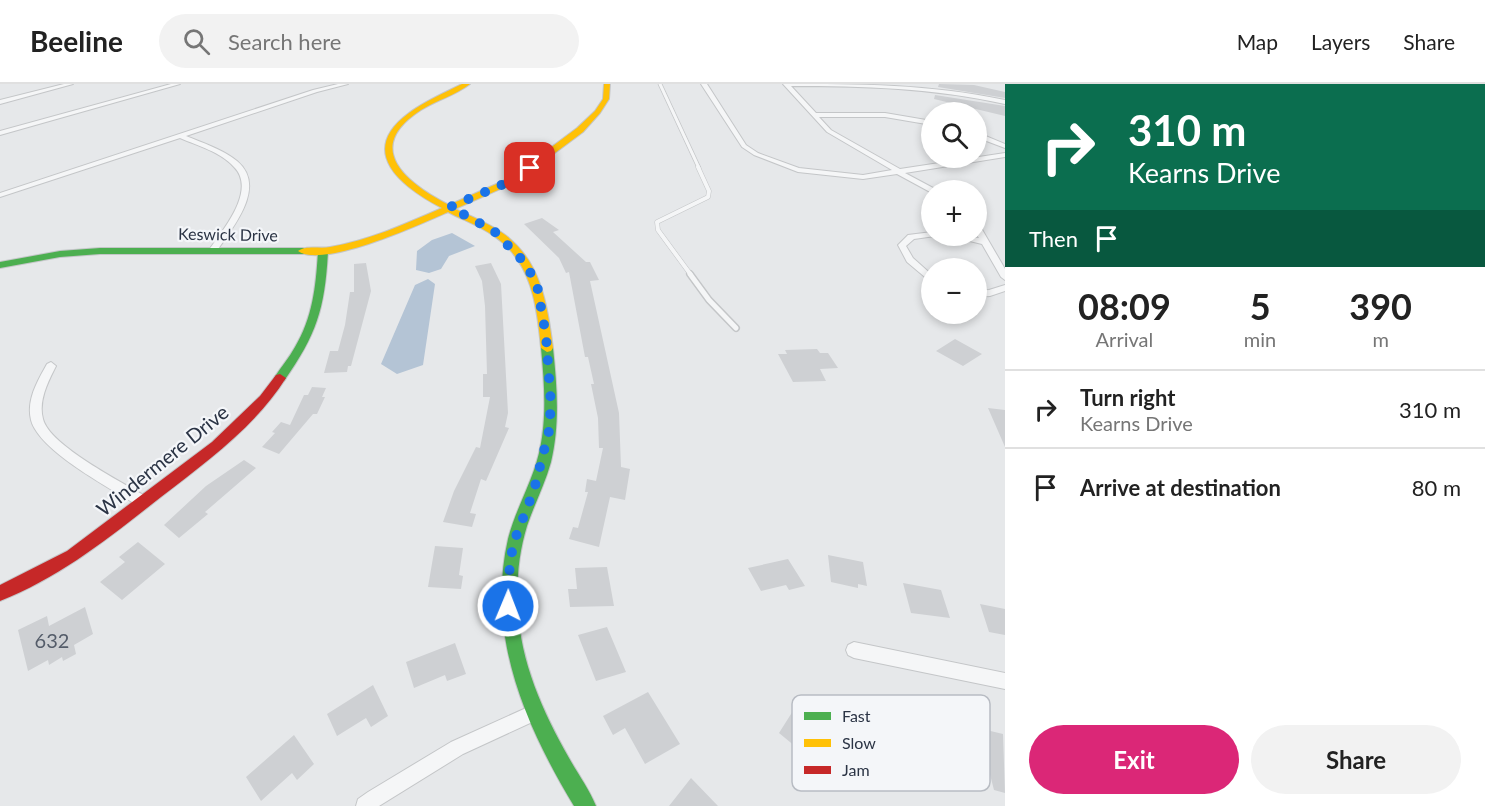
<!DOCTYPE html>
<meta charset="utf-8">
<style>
:root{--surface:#fff;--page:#f2f2f2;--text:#222;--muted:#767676;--line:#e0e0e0;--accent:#db2777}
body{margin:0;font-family:Lato,sans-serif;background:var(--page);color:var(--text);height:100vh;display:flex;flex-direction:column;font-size:22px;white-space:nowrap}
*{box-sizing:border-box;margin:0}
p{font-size:20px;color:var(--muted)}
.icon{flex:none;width:33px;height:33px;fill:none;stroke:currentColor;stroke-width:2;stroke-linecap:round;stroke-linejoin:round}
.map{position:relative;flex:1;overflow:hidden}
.side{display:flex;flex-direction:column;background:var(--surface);width:480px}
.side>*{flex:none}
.guide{background:#0b6e4f;color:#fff;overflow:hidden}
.buttons{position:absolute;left:921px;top:18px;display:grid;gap:12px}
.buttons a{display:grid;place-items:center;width:66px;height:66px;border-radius:50%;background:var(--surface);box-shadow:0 3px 9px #0003;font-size:30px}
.pin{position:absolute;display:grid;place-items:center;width:51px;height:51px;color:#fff;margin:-26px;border-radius:12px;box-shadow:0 3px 9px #0006}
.me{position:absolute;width:66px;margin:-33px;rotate:1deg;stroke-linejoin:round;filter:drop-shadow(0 0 4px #0008)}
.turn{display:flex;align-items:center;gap:21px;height:126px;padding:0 24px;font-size:27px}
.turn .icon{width:78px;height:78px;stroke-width:2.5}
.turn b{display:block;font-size:42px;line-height:51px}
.then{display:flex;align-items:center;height:57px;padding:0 24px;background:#0003;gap:12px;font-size:22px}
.eta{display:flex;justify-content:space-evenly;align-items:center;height:102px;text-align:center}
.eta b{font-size:36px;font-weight:700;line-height:42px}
.action{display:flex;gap:12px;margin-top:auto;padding:12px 24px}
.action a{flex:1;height:69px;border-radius:36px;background:var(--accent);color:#fff;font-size:24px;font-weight:700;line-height:69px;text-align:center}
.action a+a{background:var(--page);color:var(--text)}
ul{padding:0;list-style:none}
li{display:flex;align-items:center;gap:18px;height:78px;padding:0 24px;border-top:2px solid var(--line)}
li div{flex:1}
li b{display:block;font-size:22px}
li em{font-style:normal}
header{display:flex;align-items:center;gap:36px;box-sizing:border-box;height:84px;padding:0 30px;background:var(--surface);border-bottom:2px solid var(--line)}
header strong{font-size:28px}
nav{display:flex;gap:33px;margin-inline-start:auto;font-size:21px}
.search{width:420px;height:54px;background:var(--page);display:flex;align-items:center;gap:15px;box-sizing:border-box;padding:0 21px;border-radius:33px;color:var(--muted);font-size:22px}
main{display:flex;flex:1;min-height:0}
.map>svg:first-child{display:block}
</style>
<header>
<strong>Beeline</strong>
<div class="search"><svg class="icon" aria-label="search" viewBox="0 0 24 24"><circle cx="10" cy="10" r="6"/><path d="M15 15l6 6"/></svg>Search here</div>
<nav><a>Map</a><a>Layers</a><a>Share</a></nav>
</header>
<main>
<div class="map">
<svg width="1005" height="722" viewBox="0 0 1005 722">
<rect width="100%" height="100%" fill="#e6e8ea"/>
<path fill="#b4c4d5" d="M452 149 475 162 449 172 441 185 429 189 416 186 417 167 432 156Z
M428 195 435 200 423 281 397 290 381 280 415 201Z"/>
<path fill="#ced0d3" d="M939 0 974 1 1005 8V14L938 3Z
M935 11 1005 22V32L934 15Z
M542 134 559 146 553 148 586 178H590L599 196 590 197 619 329 621 383 630 385 625 416 610 413 599 463 569 455 573 443 578 444 588 408H585L587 395 596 397 603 364H599L598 334 591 300H594L588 273H585L569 188 566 189 559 174 524 140Z
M366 179 371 207 351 282H348L347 288 324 289 330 267H338L345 241 350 208H354V180Z
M491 179 501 200 508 329 505 343 509 344 486 397 481 395 470 429 476 430 472 443 443 438 454 407 476 363 480 364 490 313H483V290H487L485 222 482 197 475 182Z
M955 255 982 270 963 282 936 267Z
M817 265 820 269H828L838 284 820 285 826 297 793 298 778 270H787L785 266Z
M312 303 326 304 322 313H325L317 330H313L279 370 262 363 275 349 272 348 281 338 290 341 304 311H308Z
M988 324 1005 326V363Z
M244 376 256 384 205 428 208 430 179 454 164 441 206 402Z
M138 458 165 480 122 516 100 498 125 478 119 473Z
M435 462 463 464 459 491 463 492 461 505 428 503Z
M828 471 863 478 867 502 858 500V504L831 498Z
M788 475 805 502 789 506 786 501 761 507 748 484Z
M607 483 614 522 570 523 568 505H577L575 484Z
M903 499 941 506 950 534 911 529Z
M980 520 1005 525V551L989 548Z
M85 523 93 550 74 561 76 570 63 577 62 573 49 581 48 576 28 587 18 546 47 532 49 542Z
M607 543 626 588 596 597 578 551Z
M455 559 466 590 447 597 445 591 414 604 406 578Z
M373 601 388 632 371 643 366 634 337 652 327 630Z
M648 608 680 660 645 680 625 644 613 651 603 632Z
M803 611 846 647 824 686 779 649Z
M978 644 1003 650 1005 709 994 706Z
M294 651 314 680 297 696 292 689 261 717 246 693Z
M691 694 718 722H669Z"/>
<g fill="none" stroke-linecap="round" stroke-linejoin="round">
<defs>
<path id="lane-far2" d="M660 0 699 84"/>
<path id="lane-far1" d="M691 191 658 146 657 138 708 113 709 107 698 83"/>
<path id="lane" d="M690 190 709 216 736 244"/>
<path id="street" d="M64 0H73L0 20V16Z
M171 0H180L0 51V47Z
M338 0H348L317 8 186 52C203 59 222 65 237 77 268 103 232 144 216 168L209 166C223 146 257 106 234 83 221 68 198 62 180 54L0 113V109L313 6Z
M701 0H707L746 61 758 69 799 84 863 91 892 86 827 48 783 0C860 0 929 0 1005 16V20C934 4 863 2 791 2L816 29H885L932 37V41L885 33H819L831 46 900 85 1005 69V73L905 89 935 105 932 106V109L897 90 863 95 798 88 754 71 742 63Z
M976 48 1005 60V64L976 53Z
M976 140 980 142 1005 185V196L1001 193 982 160 949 152H964L979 154 976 150Z
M932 148V152H935L914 155 906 162 913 174 932 191V199L907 178 898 161 908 151Z
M1005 201V207L990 212 976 213V207L989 206Z
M51 278 56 282C48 298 38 317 43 335 49 361 123 399 147 413L149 417 147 421 142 422 137 421C110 404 39 367 31 336 26 316 38 296 47 280Z
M854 558 1005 589V605L854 574 848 571 846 566 848 561Z
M535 620 541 622 543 628 541 634 463 670 379 722H356L358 715 368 708 451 658Z"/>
<path id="fast" d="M100 164H303L308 167 303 170H100L60 173 0 184V178L60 167Z
M323 164 328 167C325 224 317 250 284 297H276L274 294C281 283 289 274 295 263 313 233 316 201 318 167Z
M547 260 553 264C557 302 560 341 551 378 545 400 534 421 527 442 519 468 516 497 518 524 520 578 543 628 569 674 578 690 589 705 596 722H574C525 641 486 551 508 455 514 431 526 409 534 386 548 347 545 305 541 264Z"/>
<path id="slow" d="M462 0H470C456 11 437 16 421 26 362 64 406 99 449 121L510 94 577 44 595 27 603 15 604 0H610L609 15 600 29 583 48 516 98 455 125C471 132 487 139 501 148 541 175 547 220 553 264L551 267 547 268 541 264C537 222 532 178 494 152 480 142 463 136 448 128 421 140 323 185 298 167 306 161 320 165 330 163 370 156 405 140 442 124 402 103 356 68 409 29 425 17 444 9 462 0Z"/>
<path id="jam" d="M280 290 286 294C255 343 206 378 161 413 110 453 61 493 0 517V501L67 467 212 358 260 312 276 291Z"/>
</defs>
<use href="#lane-far2" stroke="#c4c6c8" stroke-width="4.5"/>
<use href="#lane-far1" stroke="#c4c6c8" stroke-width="5"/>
<use href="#lane" stroke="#c4c6c8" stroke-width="8"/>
<use href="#street" stroke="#c4c6c8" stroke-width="2"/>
<use href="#fast" stroke="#c4c6c8" stroke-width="2"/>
<use href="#slow" stroke="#c4c6c8" stroke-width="2"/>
<use href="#jam" stroke="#c4c6c8" stroke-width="2"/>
<use href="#lane-far2" stroke="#f5f6f7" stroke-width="3"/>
<use href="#lane-far1" stroke="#f5f6f7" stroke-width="4"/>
<use href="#lane" stroke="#f5f6f7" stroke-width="5"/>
<use href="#street" fill="#f5f6f7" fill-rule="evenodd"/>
<use href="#fast" fill="#4caf50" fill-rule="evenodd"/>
<use href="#slow" fill="#ffc107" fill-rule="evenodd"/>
<use href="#jam" fill="#c62828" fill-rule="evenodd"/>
</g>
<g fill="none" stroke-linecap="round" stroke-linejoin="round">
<path stroke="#1a73e8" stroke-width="10" stroke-dasharray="0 18" d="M508 522 509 490 513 460 534 406 549 347 551 320 546 252 537 201 525 179 494 147 450 123 513 96 530 84"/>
</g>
<g text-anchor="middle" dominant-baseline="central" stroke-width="4.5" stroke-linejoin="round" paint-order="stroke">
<g font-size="16" fill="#2b3445" stroke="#f4f6f9">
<text transform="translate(228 150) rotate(1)">Keswick Drive</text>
</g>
<g font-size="20" fill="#2b3445" stroke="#f4f6f9">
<text transform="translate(162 376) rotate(-39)">Windermere Drive</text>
</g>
<g font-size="20" fill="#545c69">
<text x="52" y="556">632</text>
</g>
</g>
<rect x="792" y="611" width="198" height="96" rx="9" fill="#f4f6f9" stroke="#b8bcc3" stroke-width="1.5"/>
<rect x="804" y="628" width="27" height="8" fill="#4caf50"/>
<rect x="804" y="655" width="27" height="8" fill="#ffc107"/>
<rect x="804" y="682" width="27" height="8" fill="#c62828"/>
<g font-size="16" fill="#2b3445">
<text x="842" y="638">Fast</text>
<text x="842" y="665">Slow</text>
<text x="842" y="692">Jam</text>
</g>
</svg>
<div class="buttons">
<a><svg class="icon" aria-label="search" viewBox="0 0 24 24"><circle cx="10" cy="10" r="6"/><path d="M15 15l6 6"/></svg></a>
<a>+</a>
<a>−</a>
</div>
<div class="pin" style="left:530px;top:84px;background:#d93025"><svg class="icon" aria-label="arrive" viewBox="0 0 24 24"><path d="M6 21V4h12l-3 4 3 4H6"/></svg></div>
<svg class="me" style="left:508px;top:522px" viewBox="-20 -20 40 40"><circle r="17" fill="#1a73e8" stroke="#fff" stroke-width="3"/><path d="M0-11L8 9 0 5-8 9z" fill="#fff"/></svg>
</div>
<section class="side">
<div class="guide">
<div class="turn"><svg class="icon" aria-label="right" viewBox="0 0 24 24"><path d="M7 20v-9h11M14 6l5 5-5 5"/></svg><div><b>310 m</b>Kearns Drive</div></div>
<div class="then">Then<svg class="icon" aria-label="arrive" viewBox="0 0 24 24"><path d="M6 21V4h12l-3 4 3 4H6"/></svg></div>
</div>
<div class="eta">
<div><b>08:09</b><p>Arrival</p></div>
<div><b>5</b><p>min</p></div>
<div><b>390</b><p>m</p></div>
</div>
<ul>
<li><svg class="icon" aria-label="right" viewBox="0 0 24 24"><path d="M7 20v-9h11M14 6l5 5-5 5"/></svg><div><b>Turn right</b><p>Kearns Drive</p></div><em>310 m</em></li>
<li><svg class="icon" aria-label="arrive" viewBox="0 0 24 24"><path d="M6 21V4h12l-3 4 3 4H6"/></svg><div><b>Arrive at destination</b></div><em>80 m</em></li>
</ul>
<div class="action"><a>Exit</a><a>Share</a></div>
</section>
</main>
